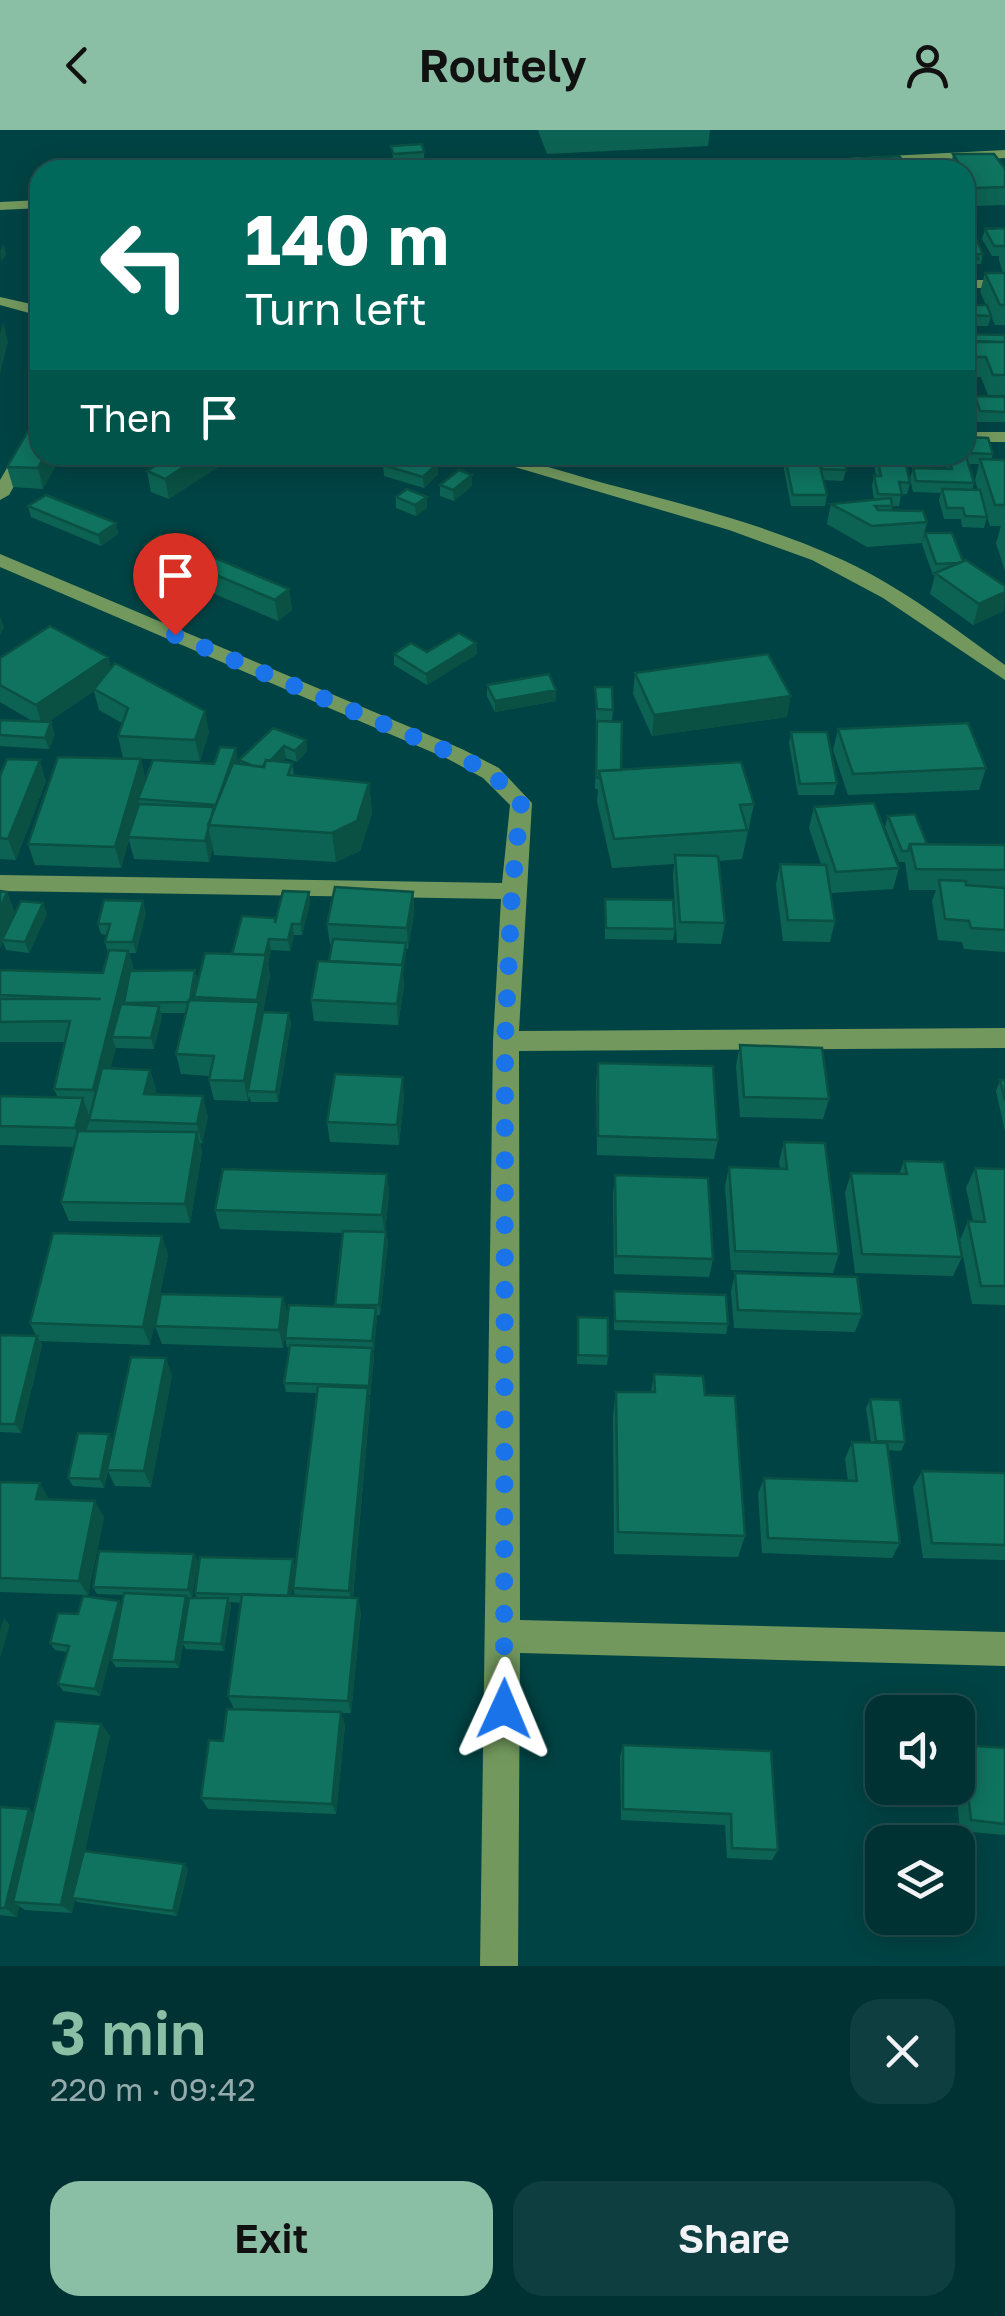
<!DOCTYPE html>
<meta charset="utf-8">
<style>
:root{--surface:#003233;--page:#0e3e3f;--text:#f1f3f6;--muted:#95aaac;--line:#224d4e;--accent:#8abfa5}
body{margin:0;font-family:"Golos Text",sans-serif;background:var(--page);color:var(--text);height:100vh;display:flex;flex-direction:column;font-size:38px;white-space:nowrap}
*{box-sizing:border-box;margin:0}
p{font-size:32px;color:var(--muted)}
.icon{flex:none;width:55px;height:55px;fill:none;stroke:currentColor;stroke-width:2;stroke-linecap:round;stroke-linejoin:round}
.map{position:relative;height:1836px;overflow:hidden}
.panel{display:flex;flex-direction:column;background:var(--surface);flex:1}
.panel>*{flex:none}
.banner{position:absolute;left:30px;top:30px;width:945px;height:305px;border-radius:30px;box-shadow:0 5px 25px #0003,0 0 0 2px var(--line);background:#00695c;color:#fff;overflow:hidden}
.fabs{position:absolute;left:865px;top:1565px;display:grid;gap:20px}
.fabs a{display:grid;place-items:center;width:110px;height:110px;border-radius:20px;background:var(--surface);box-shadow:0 5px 25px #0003,0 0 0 2px var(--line);font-size:50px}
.pin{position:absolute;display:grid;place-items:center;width:85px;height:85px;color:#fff;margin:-102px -42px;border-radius:50% 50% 50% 0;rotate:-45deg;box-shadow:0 0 10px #0007}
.pin .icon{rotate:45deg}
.me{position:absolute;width:110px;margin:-55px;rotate:1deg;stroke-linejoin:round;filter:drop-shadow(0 0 8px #0008)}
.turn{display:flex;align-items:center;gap:35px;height:210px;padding:0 50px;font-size:45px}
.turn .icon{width:130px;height:130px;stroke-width:2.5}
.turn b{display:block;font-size:70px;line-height:85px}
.then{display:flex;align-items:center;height:95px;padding:0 50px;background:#0003;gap:20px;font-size:38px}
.round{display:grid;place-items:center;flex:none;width:105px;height:105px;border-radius:30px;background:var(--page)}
.overview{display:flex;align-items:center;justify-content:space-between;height:170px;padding:0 50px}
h1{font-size:60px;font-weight:600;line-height:75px;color:var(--accent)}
.cta{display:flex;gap:20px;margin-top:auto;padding:20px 50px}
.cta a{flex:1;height:115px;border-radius:30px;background:var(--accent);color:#111;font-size:40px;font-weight:600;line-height:115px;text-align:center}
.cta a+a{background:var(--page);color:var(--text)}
header{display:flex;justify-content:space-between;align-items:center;height:130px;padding:0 50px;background:var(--accent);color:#111;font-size:45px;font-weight:600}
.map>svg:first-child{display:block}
</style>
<header><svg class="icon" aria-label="back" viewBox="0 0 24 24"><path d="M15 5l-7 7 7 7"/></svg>Routely<svg class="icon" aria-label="person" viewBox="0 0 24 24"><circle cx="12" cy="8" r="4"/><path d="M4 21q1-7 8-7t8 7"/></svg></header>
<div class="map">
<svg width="1005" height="1836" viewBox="0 0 1005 1836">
<rect width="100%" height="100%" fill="#004344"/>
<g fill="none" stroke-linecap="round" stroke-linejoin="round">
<path fill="#72985d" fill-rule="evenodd" d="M1005 20V28L768 40H684L691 36Z
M40 70V78L0 80V72Z
M965 150H1005V158H965Z
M0 167 40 176V186L0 175Z
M40 290V310L9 365 0 370V350L32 295Z
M965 302H1005V312H965Z
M474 325C519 325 563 342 607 354 687 375 770 396 845 431 903 458 954 498 1005 535V550L883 468 812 430 729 400Z
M0 424 462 619 499 638 532 673 519 901 1005 898V918L519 921 520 1490 1005 1502V1536L520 1523 518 1836H480L493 911 501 769 0 761V745L502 753 510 675 483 648 448 629 0 437Z"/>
</g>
<path fill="#0d6353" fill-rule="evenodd" d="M538 0H710L708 16 547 24Z
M391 16 424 22V32L394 33Z
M953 24 1005 39V75L974 76 976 82 974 92H965V40H950Z
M834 30 911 40H833Z
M40 77V99L33 100 30 90Z
M1005 98V195H995L991 186 988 196H967L969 204 1005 205V265H988L981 247H967L965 240V175H986L980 162 985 143H1003L999 130V126H992L982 109 985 99Z
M965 111 983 124 981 134H977L976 139H965Z
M975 266 1005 267V292H977L972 277Z
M40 295 43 359 13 357 7 337Z
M965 307 993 324 991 330H1005V441L996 413 1001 396H990L987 387 984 398 962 397 961 389H944L939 370 941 363 913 362 910 349 913 338 946 339 944 332 946 325H965ZM968 334H979L975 350 978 360H972L974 353Z
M173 325 169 369 151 362 147 341Z
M786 325H817V328V325H844L846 340 843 351 823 350 827 365 825 376H791L784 339Z
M876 325H904L910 353 907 364H901L899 376H892V380L927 392 922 413 867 417 827 394 831 374 874 370 872 356 874 346H876L874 333Z
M383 335 438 344 424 358 384 346Z
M472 345V356L454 371 440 366V355Z
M396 367 427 378 416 386 396 378Z
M28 376 116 393 118 404 101 416 31 387Z
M925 403 963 431 1004 481 973 495 930 464 935 445H933L922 414Z
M145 415 289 459 292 480 278 491 149 436Z
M476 513 477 524 427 555 394 535V524L427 522Z
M108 527 111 539 209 602 200 631 123 628 118 606 122 593 99 580 94 561 48 592 55 604 49 619 0 616V590L34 592 0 572V528Z
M635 543 787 587 652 606 633 564Z
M487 555 556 560V571L495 582 487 566Z
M595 557 613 580 612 591 596 590Z
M597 591 621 640 754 674 742 729 719 731 725 793 721 814 677 813 673 746 674 734 612 738 597 671 598 659H595Z
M838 599 986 638 979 660 848 665 833 620Z
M791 602 837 653 834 665H798L789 613Z
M306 610 307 621 297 632 286 628 281 632 292 633 294 645 369 653 372 683 360 721 336 732 214 725 213 718 209 732 134 729 129 710 121 738 35 735 28 714 145 649 214 634H240L239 630Z
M0 646 46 651 16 730 0 729Z
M814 677 899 738 893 759 831 763 835 791 830 812 783 811 776 755 780 734H821L809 698Z
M888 686 927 714 1005 715V822L964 819 962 812 938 810 932 771 936 760H909L905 732H899L885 697Z
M0 761 7 762 15 783 43 773 47 784 29 823 6 820 3 812 0 818Z
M309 762 310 773 302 805H294L290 821 271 820 268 834 270 846 263 882 289 883 291 894 278 972H251L249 966 248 971 214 970 209 950 210 946 181 944 176 924 186 883H161L162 886 154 919 116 918 110 939 150 940 156 960 155 965 208 986 202 1014 200 1013 202 1022 190 1093 69 1091 61 1072 74 1017 0 1015V966L58 968 54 959 66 912H0V840L103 843 108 823 105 812 107 805 101 804 98 794 146 782 136 823H129L134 841 195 840 198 850 195 863 232 824 275 793Z
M413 762 414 784 408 819H406L403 844 404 856 398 895 314 891 311 870 329 831 332 814H330L327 794Z
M605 769 675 799 673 810 605 809Z
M740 915 829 969 823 989 740 987 736 936Z
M598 933 718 1010 714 1029 597 1025 596 953Z
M1000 950H1005V1001L996 961Z
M404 967 399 1015 330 1012 327 992Z
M784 1012 839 1124 833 1143 731 1140 725 1056 729 1037 780 1038 779 1032Z
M904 1031 962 1127 953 1146 855 1143 845 1063 851 1043 899 1044Z
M975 1038 1005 1039V1175L972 1174 960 1110 968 1091H973L966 1058Z
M387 1044 389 1063 385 1102 388 1112 380 1185H377L374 1220H373L374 1228 370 1265H369L370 1275 353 1468 361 1482 351 1583H341L345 1595 336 1684 208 1679 201 1668 223 1611 234 1579 228 1566 240 1473 230 1472 231 1476 224 1521 186 1519 183 1514 179 1538 116 1537 111 1530 114 1512 100 1566 63 1561 58 1554 67 1522 55 1520 50 1513 78 1484 119 1471 121 1475 123 1465 97 1464 93 1457 194 1424 198 1432 192 1467H187L188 1471 197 1468 195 1463 293 1429 295 1437 291 1466H295L293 1458 317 1263 286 1262 284 1253 289 1217H287L285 1208 335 1177 343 1103 220 1099 215 1080Z
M615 1045 713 1129 709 1147 614 1144 613 1065Z
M168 1124 150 1215 40 1211 42 1215 21 1303 0 1302V1200V1205L36 1206 30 1193Z
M735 1143 862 1184 855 1202 734 1198 731 1162Z
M614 1161 728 1194 726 1204 614 1200Z
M283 1167 288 1186 283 1218 162 1214 155 1196Z
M577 1196 608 1226 607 1235 577 1234Z
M654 1244 705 1265 745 1406 738 1427 614 1424 613 1286 616 1262H651Z
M172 1245 151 1357 115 1356 108 1341 104 1358 73 1356 68 1348 109 1304 113 1312Z
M870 1269 905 1312 901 1321 888 1320 900 1413 892 1428 762 1423 758 1364 764 1348 848 1351 845 1329 852 1312H871L866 1278Z
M922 1341 1005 1343V1430L923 1428 913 1357Z
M0 1352 104 1387 88 1465 0 1462Z
M101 1594 110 1606 85 1721 188 1739 177 1786 78 1772 75 1770 72 1783 25 1780 19 1776 17 1787 0 1785V1677L33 1684Z
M623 1615 771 1621 778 1720 772 1730 727 1728 725 1695 621 1690 620 1627Z
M963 1615 1005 1618V1705L960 1701 956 1658H958V1620Z"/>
<path fill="#0a5043" d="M4 115 6 125 1 132 0 120Z
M3 192 8 212 0 244V204Z
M45 325H62L43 359 38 338Z
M202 325H237L169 369 165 349Z
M438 333V344L424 358 423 347Z
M472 345V356L454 371 453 360Z
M427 367V378L416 386 415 375Z
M116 393 118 404 101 416 98 405Z
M289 459 292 480 278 491 275 470Z
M1005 462 1004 481 973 495 979 474Z
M0 486 4 497 0 505Z
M476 513 477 524 427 555 426 544Z
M108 527 113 548 42 596 36 575Z
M556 560V571L495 582V571Z
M791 566 787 587 652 606 654 585Z
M205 581 209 602 200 631 195 610Z
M51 592 55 604 49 619 45 608Z
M306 610 307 621 297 632 295 621Z
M284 616 286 628 263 650 261 639Z
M236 618 239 640 217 675Z
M141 629 146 650 138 669 139 674 121 738 115 717Z
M40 630 46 651 16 730 8 709Z
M369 653 372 683 360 721 336 732 332 703Z
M208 697 213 718 209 732 205 711Z
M7 762 15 783 0 818V779Z
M309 762 310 773 302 805 301 794Z
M413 762 414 784 408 819 407 798Z
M143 771 146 782 136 823 133 812Z
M43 773 47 784 29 823 25 812Z
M292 794 294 805 290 821 288 810Z
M269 809 271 820 268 834 270 846 248 961V971L244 951Z
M406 813V824L403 844 404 856 398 895 397 874Z
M128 821 134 842 124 873 125 877 112 907 116 918 100 980 93 960Z
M195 840 198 850 192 883 190 872Z
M159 876 162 886 154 919 151 908Z
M289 883 291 894 278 972 276 962Z
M150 940 156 960 150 984 144 964Z
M403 947 404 967 399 1015 397 995Z
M203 966 208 986 202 1014 197 994Z
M83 968 90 988 82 1018 75 998Z
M197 1002 202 1022 190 1093 185 1074Z
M387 1044 389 1063 385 1104 382 1085Z
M386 1102 388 1112 380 1185 379 1175Z
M162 1106 168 1124 150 1215 143 1197Z
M283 1167 288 1186 283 1218 279 1200Z
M376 1178 377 1188 374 1220 372 1211Z
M37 1206 42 1215 21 1303 15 1294Z
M372 1218 374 1228 370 1265 369 1256Z
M166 1228 172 1245 151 1357 144 1341Z
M368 1258 370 1275 352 1475 349 1461Z
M109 1304 113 1312 104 1358 100 1349Z
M40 1353 49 1369H36Z
M95 1371 104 1387 88 1465 79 1451Z
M194 1424 198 1432 192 1467 188 1460Z
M293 1429 295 1437 290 1474 288 1467Z
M186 1466 190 1473 179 1538 175 1532Z
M228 1468 231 1476 224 1521 221 1514Z
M358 1468 361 1482 351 1583 348 1571Z
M119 1471 123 1478 100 1566 95 1559Z
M4 1488 10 1495 0 1528V1501Z
M341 1582 345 1595 336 1684 332 1674Z
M101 1594 110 1606 75 1768H72L75 1770 72 1783 61 1775Z
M29 1679 40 1690 13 1772 19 1776 17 1787 5 1778Z
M184 1734 188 1739 177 1786 173 1781Z"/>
<path fill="#0f7360" stroke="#0a5043" stroke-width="2.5" d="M422 14 424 22 393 24 391 16Z
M953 24H994L1005 39V57L975 58 965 43V40H963Z
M899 26 911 40H896L894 37 842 40 834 30Z
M766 33H784L787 40H768Z
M965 69 972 70 976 82H965Z
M32 77H40V89L30 90Z
M1005 98V116H994L985 99Z
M965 111H977L983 124H976L978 129H965Z
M985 143H1005V175H1000Z
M965 175H987L991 186 965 185Z
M965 194 969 204 1005 205V212H965Z
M966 211 1005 212V245H993L986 227H972Z
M975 266 1005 267V282L980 281Z
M32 294 40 295V325H45L38 338 7 337Z
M965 307 988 308 993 324 967 323Z
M965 323 974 353 916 351 913 338 952 339 948 325H965Z
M173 325H202L165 349 147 341Z
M394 325H409L438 333 423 347 383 335Z
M820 325H844L846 340 822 339Z
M877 325H904L910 353 899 352 902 365 878 364 874 346H881Z
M785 328H818L827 365H793Z
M980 329 1005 330V375H995Z
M459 340 472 345 453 360 440 355Z
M407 359 427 367 415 375 396 367Z
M942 359 980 360 987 387 965 386 963 378H947Z
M46 365 116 393 98 405 28 376Z
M891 368 892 376H875L878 380 923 381 927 392 872 396 831 374Z
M925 403H952L963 431 958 433 936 434Z
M160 405 289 459 275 470 145 415Z
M966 430 1005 456V462L979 474 935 443Z
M50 496 108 527 36 575 0 555V528Z
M459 503 476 513 426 544 394 524 411 513 427 522Z
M768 524 791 566 654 585 635 543Z
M115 533 205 581 195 610 118 606 128 578 94 559Z
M549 544 556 560 495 571 487 555Z
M595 557H612L613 580 597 579Z
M0 590 51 592 45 608 0 605Z
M597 591 622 592 621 640 599 641V648L596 647Z
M968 593 986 638 853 644 838 599Z
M273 598 306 610 295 621 284 616 270 631 266 630 263 637 253 636 239 630Z
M791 602H827L837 653 800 654Z
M220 617 236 618 216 675 138 669 153 630 214 634Z
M58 627 141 629 115 717 28 714Z
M7 629 40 630 8 709 0 708V646Z
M266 630 292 633 288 645 369 653 357 691 332 703 208 695 233 633 264 637Z
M741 632 754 674 740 675 747 700 614 709 599 641Z
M874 673 899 738 836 742 814 677Z
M139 674 214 677 205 711 128 707Z
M915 684 927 714H910L908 721H902L888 686Z
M910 714 1005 715V740L916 739Z
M675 725 718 726 725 793 680 792Z
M780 734 826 735 835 791 788 790Z
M939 750 966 751V755L1005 758V800L971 798 969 791 945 789Z
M335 757 413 762 407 798 327 794Z
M0 761 7 762 0 779Z
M283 761 309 762 301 794H292L288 810 269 809 265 825 232 824 242 786 275 788V793Z
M605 769 673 770 675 799 606 798Z
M104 770 143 771 133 812H105L110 794H98Z
M21 771 43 773 25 812 2 810Z
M333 809 406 813 402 835 329 831Z
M109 820 128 821 93 960 54 959 70 891 0 892V869H101L0 865V840L103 843Z
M205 823 266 825 257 870 194 867Z
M318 831 403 835 397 874 311 870Z
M195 840 190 870 188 872 124 873 130 841Z
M189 870 259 872 244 951 209 950 214 926 176 924Z
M121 874 159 876 151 908 112 907Z
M263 882 289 883 276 962 248 961Z
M740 915 822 918 829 969 744 967Z
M598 933 713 936 718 1010 598 1006Z
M102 938 150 940 144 964 203 966 197 994 89 990Z
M335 944 403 947 397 995 327 992Z
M1000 950H1005V971Z
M0 966 83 968 75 998 0 996Z
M78 1001 197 1002 185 1074 61 1072Z
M784 1012 825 1013 839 1124 735 1121 729 1037 787 1039Z
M904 1031 944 1032 962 1127 862 1124 851 1043 907 1044Z
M975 1038 1005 1039V1156H981L968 1091 985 1092Z
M223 1039 387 1044 382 1085 215 1080Z
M615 1045 708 1048 713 1129 616 1126Z
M343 1101 386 1102 379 1175H335Z
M53 1103 162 1106 143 1197 30 1193Z
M735 1143 857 1147 862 1184 738 1180Z
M614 1161 726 1165 728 1194 615 1191Z
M161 1164 283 1167 279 1200 155 1196Z
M289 1175 376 1178 372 1211 285 1208Z
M578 1187 608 1188V1226L578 1225Z
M0 1205 37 1206 15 1294H0Z
M290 1215 372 1218 369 1256 284 1253Z
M131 1227 166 1228 144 1341 107 1340Z
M654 1244 703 1246 705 1265 735 1266 745 1406 618 1402 616 1262H655Z
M318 1256 368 1258 349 1461 293 1458Z
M870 1269 900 1270 905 1312 876 1311Z
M78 1303 109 1304 100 1349 68 1348Z
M852 1312 887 1313 900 1413 768 1408 764 1348 857 1351Z
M922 1341 1005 1343V1415L932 1413Z
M0 1352 40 1353 36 1369 95 1371 79 1451 0 1448Z
M99 1421 194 1424 188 1460 93 1457Z
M200 1427 293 1429 288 1466 195 1463Z
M124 1463 186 1466 175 1532 111 1530Z
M242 1464 358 1468 348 1571 228 1566Z
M83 1466 119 1471 95 1559 58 1554 69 1516 50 1513 58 1483 78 1484Z
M189 1468H228L221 1514 182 1512Z
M227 1579 341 1582 332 1674 201 1668 209 1610 223 1611Z
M55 1591 101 1594 61 1775 13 1772Z
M623 1615 771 1621 778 1720 732 1718 731 1684 623 1679Z
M963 1615 1005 1618V1694L971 1690Z
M0 1677 29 1679 5 1778H0Z
M84 1721 184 1734 173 1781 72 1768Z"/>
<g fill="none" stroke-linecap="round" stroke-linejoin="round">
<path stroke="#1a73e8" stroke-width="18" stroke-dasharray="0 32.4" d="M175 505 454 624 491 643 521 673 512 760 505 911 504 1579"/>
</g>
</svg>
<div class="fabs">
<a><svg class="icon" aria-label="sound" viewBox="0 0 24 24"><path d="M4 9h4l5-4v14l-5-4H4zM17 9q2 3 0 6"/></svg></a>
<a><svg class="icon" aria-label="layers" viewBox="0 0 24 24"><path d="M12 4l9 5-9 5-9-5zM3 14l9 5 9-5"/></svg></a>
</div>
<div class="pin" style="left:175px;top:505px;background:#d93025"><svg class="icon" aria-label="arrive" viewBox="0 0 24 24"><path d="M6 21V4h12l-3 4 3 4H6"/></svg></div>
<svg class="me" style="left:504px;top:1579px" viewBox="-20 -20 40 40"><path d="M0-17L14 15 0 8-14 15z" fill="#1a73e8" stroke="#fff" stroke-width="4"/></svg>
<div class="banner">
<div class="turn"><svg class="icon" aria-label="left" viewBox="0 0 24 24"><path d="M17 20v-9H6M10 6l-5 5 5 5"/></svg><div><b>140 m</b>Turn left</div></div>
<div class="then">Then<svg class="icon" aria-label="arrive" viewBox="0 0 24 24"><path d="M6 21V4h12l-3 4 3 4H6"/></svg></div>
</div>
</div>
<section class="panel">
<div class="overview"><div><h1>3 min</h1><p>220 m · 09:42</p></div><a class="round"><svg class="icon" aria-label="close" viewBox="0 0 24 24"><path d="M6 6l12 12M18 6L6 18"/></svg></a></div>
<div class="cta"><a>Exit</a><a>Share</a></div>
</section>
